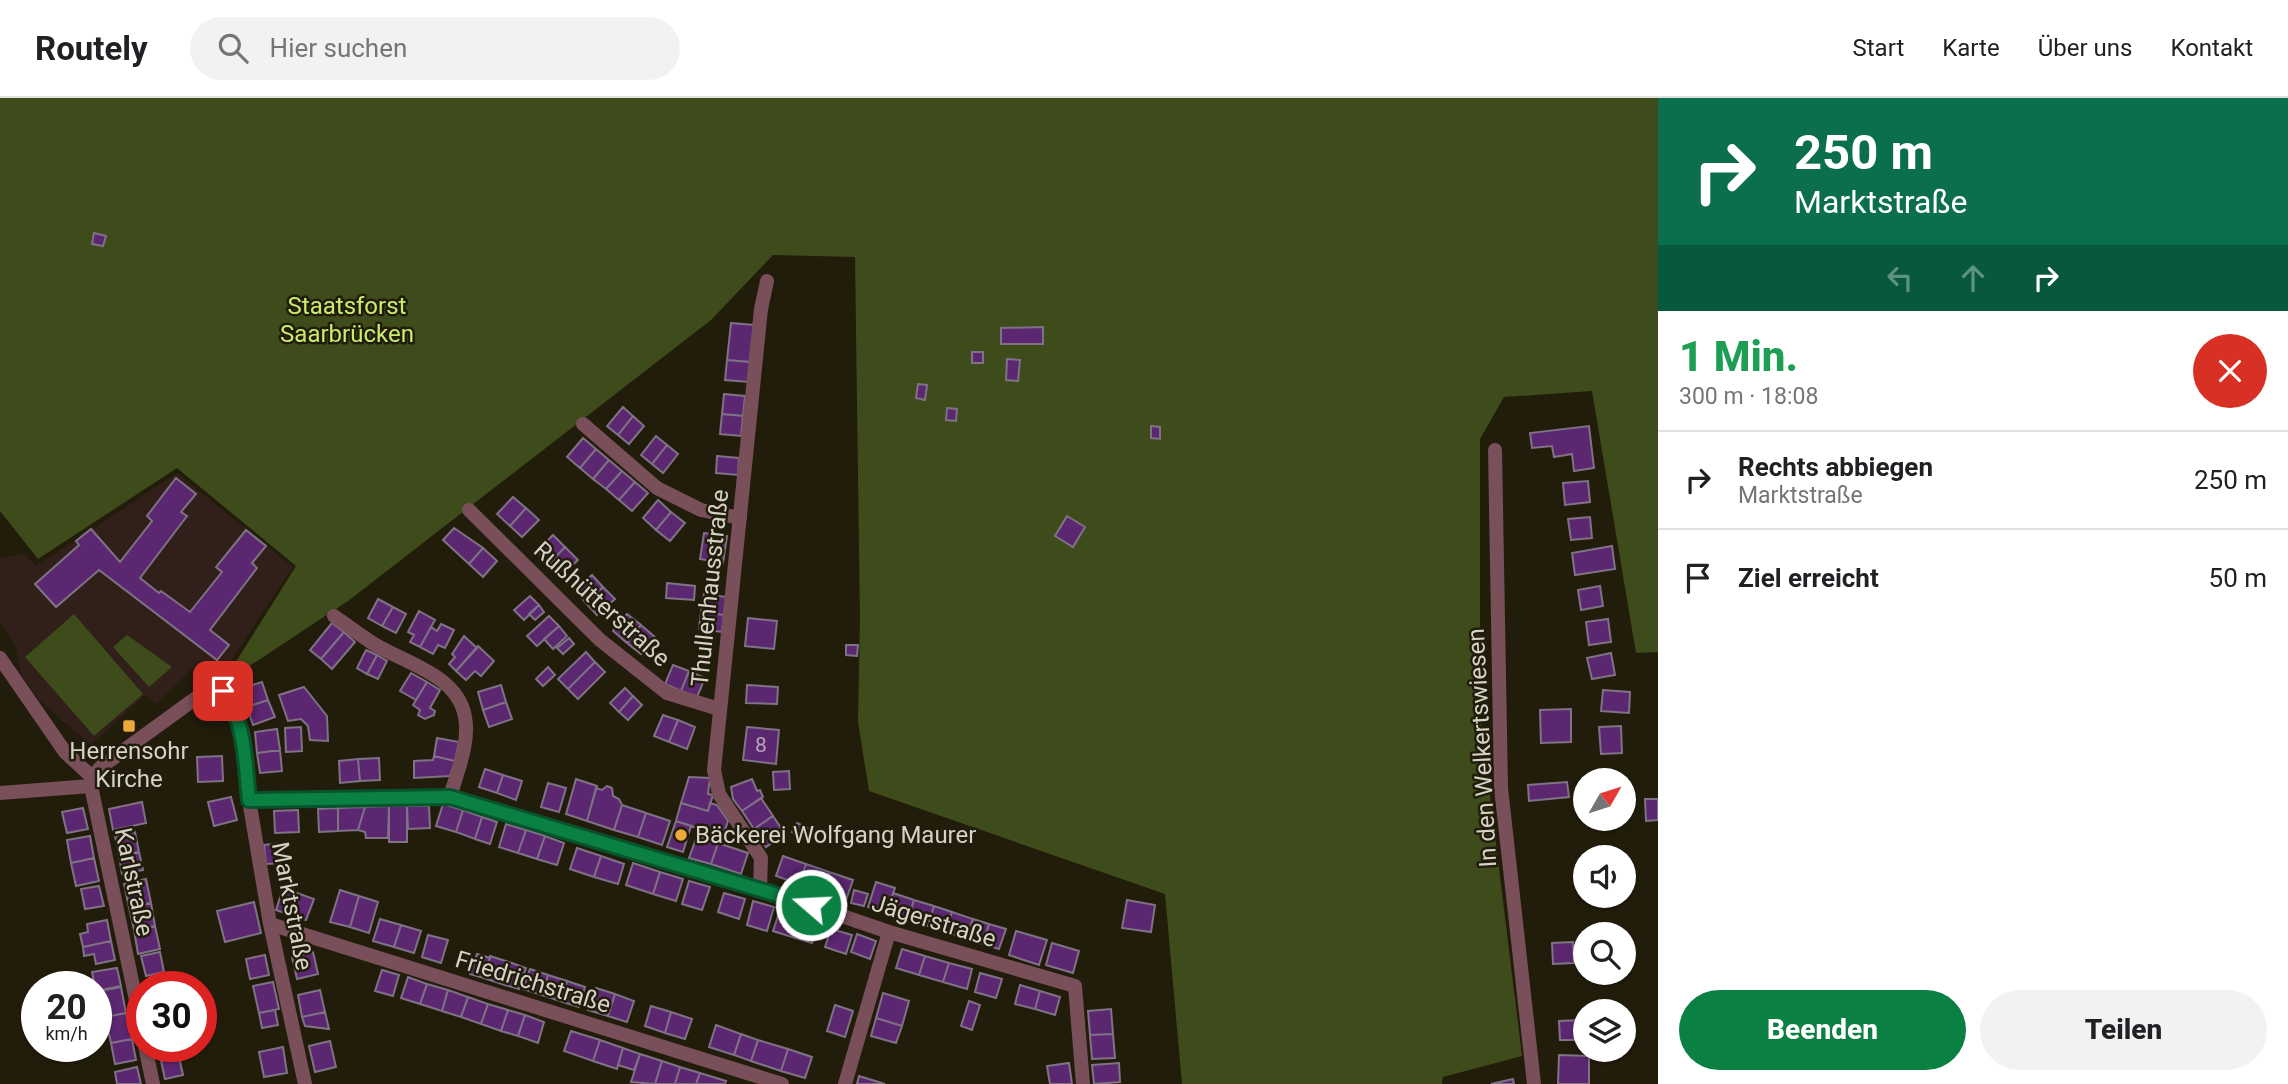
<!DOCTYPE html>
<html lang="de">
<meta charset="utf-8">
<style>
:root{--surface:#fff;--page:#f2f2f2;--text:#202124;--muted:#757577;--line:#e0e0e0;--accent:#0b8043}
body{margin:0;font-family:Roboto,sans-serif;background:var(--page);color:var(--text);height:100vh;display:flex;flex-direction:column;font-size:26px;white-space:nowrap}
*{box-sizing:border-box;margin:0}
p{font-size:23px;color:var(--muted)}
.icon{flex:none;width:38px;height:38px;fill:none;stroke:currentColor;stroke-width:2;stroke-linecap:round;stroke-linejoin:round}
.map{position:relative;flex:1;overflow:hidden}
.details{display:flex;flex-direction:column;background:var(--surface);width:630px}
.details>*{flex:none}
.banner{background:#0b6e4f;color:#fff;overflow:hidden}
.needle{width:46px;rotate:51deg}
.fabs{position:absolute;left:1573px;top:670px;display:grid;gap:14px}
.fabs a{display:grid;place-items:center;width:63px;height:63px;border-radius:50%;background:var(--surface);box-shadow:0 2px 5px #0004;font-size:35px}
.speed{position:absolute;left:21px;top:873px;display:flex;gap:14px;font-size:35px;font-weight:700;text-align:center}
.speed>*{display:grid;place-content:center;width:91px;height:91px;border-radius:50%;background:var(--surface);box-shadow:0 2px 5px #0004;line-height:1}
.speed small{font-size:18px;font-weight:400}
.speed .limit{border:10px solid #d22;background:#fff;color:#111}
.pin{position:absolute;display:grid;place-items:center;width:60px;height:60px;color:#fff;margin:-30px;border-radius:14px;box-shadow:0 4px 10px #0006}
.me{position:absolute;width:77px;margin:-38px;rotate:289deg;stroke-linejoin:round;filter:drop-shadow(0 0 5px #0008)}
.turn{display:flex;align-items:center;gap:24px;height:147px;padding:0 21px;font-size:32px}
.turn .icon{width:91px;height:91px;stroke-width:2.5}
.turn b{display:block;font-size:49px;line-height:60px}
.lanes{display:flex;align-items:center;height:66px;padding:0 21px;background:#0003;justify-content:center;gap:35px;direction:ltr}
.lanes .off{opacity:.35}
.round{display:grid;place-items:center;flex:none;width:74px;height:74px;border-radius:37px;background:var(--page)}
.headline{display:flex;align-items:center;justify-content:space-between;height:119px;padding:0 21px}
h1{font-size:42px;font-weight:800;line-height:52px;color:#1e9e55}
.cta{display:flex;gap:14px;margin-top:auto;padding:14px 21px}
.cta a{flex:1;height:80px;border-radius:42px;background:var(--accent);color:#fff;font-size:28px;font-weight:800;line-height:80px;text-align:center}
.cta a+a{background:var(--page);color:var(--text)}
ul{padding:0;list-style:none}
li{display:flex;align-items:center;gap:21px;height:98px;padding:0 21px;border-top:2px solid var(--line)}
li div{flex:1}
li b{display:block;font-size:26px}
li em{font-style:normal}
header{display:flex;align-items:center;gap:42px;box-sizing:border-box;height:98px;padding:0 35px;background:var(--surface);border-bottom:2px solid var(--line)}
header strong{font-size:33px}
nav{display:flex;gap:38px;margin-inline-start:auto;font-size:24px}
.search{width:490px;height:63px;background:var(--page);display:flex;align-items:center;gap:18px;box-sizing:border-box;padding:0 24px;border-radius:38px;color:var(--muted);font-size:26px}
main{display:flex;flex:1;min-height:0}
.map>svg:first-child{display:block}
</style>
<header>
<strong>Routely</strong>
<div class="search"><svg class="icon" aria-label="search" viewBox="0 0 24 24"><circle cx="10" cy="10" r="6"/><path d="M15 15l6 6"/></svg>Hier suchen</div>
<nav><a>Start</a><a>Karte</a><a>Über uns</a><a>Kontakt</a></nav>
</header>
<main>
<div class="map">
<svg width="1658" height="986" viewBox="0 0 1658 986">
<rect width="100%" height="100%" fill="#221d0b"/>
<path fill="#311f1a" d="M177 375 293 469 223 575 200 563 157 606 145 597 91 647 40 603 22 578 16 550 0 523V461L24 455 36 468Z"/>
<path fill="#3e4b1a" d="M0 0H1658V554L1636 555 1592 293 1504 299 1480 341V615L1522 958 1443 979 1442 986H1182L1165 796 869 693 858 624 860 521 855 159 773 157 711 222 348 503 222 586 296 468 177 370 38 461 0 413Z
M74 516 143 596 94 638 25 559Z
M127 537 172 569 149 589 113 549Z"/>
<path fill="#5c2771" stroke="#7f7285" stroke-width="2" d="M94 135 106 138 103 148 92 146Z
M731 225 754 227 750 264 727 262Z
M1043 229V246H1001V230Z
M972 254H983V265H972Z
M1007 261 1020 262 1018 283 1006 282Z
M727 262 750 264 749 284 725 282Z
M918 286 927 287 925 302 916 300Z
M724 296 745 298 743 318 722 316Z
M623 309 633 318 618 337 607 328Z
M947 310 957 311 956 323 946 322Z
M722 316 743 318 741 338 720 336Z
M633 318 644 328 629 346 618 337Z
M1151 328 1160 329V341L1151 340Z
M1589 328 1594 370 1574 373 1572 356 1554 359 1552 348 1532 350 1530 335Z
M656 338 667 347 652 366 641 357Z
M583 340 596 351 580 370 567 359Z
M667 347 678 356 663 375 652 366Z
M596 351 609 362 593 381 580 370Z
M717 358 739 360 738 377 716 375Z
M609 362 622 373 606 391 593 381Z
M622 373 635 384 619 402 606 391Z
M176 380 196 396 181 414 187 418 140 480 159 495 161 493 190 514 222 474 216 469 246 432 266 448 252 465 257 470 210 532 229 547 217 562 99 472 56 509 35 486 79 447 76 443 91 431 120 464 152 423 147 418Z
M1588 383 1590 404 1565 407 1563 385Z
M635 384 648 395 632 413 619 402Z
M513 399 526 410 510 428 497 416Z
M658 402 671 414 656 432 643 420Z
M526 410 539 422 522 439 510 428Z
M671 414 685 425 670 443 656 432Z
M1067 418 1085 429 1073 449 1055 438Z
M1590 419 1592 440 1571 442 1568 421Z
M454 430 483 450 469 466 443 442Z
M704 435 727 438 723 465 700 461Z
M553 437 565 449 549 466 537 453Z
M1612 448 1615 471 1575 477 1572 455Z
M565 449 578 462 561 478 549 466Z
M483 450 497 463 483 479 469 466Z
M592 477 603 489 586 505 575 492Z
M667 485 695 488 694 502 666 500Z
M1600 488 1603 508 1581 512 1578 492Z
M603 489 615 501 597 517 586 505Z
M704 496 727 499 724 517 701 514Z
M530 498 539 507 524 522 514 512Z
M378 501 393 509 382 528 368 520Z
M539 507 544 514 535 522 529 516Z
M393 509 406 516 396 535 382 528Z
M419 513 435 522 420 549 410 544 414 537 408 534Z
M701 514 724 517 722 534 699 531Z
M627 516 641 527 627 545 613 533Z
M549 518 559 528 537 548 527 538Z
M748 520 777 523 774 551 745 548Z
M1608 521 1611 544 1589 547 1586 524Z
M332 525 344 534 321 561 310 552Z
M441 526 454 532 445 550 438 547 433 556 420 549 431 529 437 533Z
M641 527 655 539 641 556 627 545Z
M559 528 567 538 553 551 544 541Z
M344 534 355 544 332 571 321 561Z
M464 538 477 550 456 573 449 566 455 559 452 556Z
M569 540 574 546 563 556 557 550Z
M846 547H858L857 558 846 557Z
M478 548 494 563 481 578 475 573 466 582 456 573Z
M366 552 377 557 367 576 357 570Z
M586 554 595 564 568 591 558 581Z
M1611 555 1615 577 1592 581 1587 560Z
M377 557 387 563 378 581 367 576Z
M595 564 605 574 578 601 568 591Z
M673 567 689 573 681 593 665 586Z
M548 569 555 577 543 588 536 581Z
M689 573 705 580 697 599 681 593Z
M411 575 427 584 416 602 400 593Z
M262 584 268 602 247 609 240 591Z
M427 584 440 592 430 610 435 613 434 617 425 621 418 617 420 612 413 607Z
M501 587 506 604 483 612 478 594Z
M747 587 778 589 777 606 746 605Z
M304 589 327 618 328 643 310 642 308 628 301 621 288 623 279 597Z
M625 590 633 598 619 614 610 605Z
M1603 592 1630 594 1629 615 1601 613Z
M633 598 642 607 628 622 619 614Z
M268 602 275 619 253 627 247 609Z
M506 604 512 621 489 629 483 612Z
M1571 611V644L1541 645 1540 612Z
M663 617 678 622 669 644 654 638Z
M678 622 695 629 687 651 669 644Z
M1621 628 1622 655 1601 656 1599 629Z
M301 629 302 653 286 654 285 630Z
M747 629 779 632 776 666 743 662Z
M277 631 280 652 257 655 255 634Z
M437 640 459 644 455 663 434 658Z
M280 652 282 673 260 675 257 655Z
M222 658 223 683 198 684 197 659Z
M434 658 455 663 450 678 414 680V663L433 662Z
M379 660 380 682 360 683 358 661Z
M358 661 360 683 340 685 339 663Z
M485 671 503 677 497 695 479 689Z
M789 673 790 691 774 692 773 674Z
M503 677 522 683 516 702 497 695Z
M689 679 710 680 708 696 713 697 708 713 681 705Z
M576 681 597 688 587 723 566 716Z
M752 681 757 693 760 692 763 699 742 713 733 701 731 689Z
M1567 684 1569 699 1529 703 1528 687Z
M548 685 566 690 559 714 541 709Z
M607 688 612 690 613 698 619 701 622 707 614 732 587 723 596 690 602 692Z
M231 699 237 722 214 728 208 704Z
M761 700 773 718 754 731 742 713Z
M1645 701H1658V722L1646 723Z
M142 704 146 725 113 732 109 711Z
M681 705 708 713 710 705 717 707 728 723 723 738 676 723Z
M443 706 463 712 456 734 436 728Z
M622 707 646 715 638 739 614 732Z
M389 708 388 740H366L365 734 358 732 365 709Z
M389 708H407V744H389Z
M407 708H429L430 730 408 731Z
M365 709 358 732 338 733V710Z
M83 710 88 731 67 735 62 714Z
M338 710V733L319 734 318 711Z
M298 712 299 734 275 735 274 713Z
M463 712 482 719 475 741 456 734Z
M646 715 670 723 662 747 638 739Z
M773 718 785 736 766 749 754 731Z
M482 719 497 724 490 746 475 741Z
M676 723 691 728 683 754 667 749Z
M797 725 810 731 805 741 792 734Z
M506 726 526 732 518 755 499 749Z
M526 732 545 738 537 761 518 755Z
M135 734 139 754 119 758 115 738Z
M90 738 94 760 71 765 67 742Z
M545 738 564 745 557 767 537 761Z
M697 738 718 745 711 766 689 760Z
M282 745 284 765 266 766 264 747Z
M718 745 748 755 741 776 711 766Z
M577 750 601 758 594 779 570 771Z
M139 754 143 772 122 776 119 758Z
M601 758 624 766 618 786 594 779Z
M783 758 806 766 799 786 776 778Z
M94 760 99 783 76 788 71 765Z
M633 765 660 774 653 796 626 787Z
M806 766 829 774 823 794 799 786Z
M660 774 683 781 676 803 653 796Z
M829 774 853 782 846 802 823 794Z
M146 781 151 805 129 809 124 786Z
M689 783 710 789 702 812 682 806Z
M876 784 895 790 887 814 868 809Z
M99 788 104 808 85 811 81 791Z
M283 790 314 801 306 822 276 812Z
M340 792 359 798 350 829 330 824Z
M854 792 868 796 864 808 851 805Z
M724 795 745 801 739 821 718 814Z
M893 795 914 802 908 821 887 814Z
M359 798 378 804 369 835 350 829Z
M914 802 934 808 928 828 908 821Z
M1127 802 1155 807 1151 834 1122 830Z
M753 803 774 809 767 833 747 827Z
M254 804 261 835 225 844 217 813Z
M151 805 155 828 134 832 129 809Z
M934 808 952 814 946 834 928 828Z
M780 812 799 818 792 839 773 833Z
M952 814 973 821 966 840 946 834Z
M799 818 819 824 812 845 792 839Z
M380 821 401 827 394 849 373 843Z
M973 821 989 826 983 846 966 840Z
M107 822 111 843 83 849 80 836 88 834 87 826Z
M989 826 1006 831 999 851 983 846Z
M401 827 421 833 414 855 394 849Z
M155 828 160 851 138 856 134 832Z
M831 831 852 837 846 856 825 849Z
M1016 833 1047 842 1039 867 1009 857Z
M857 836 876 843 870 861 851 854Z
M428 837 448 842 441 865 422 859Z
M111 843 115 862 96 866 94 856 84 858 83 849Z
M1573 844 1574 865 1553 866 1552 845Z
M1052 845 1079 853 1073 875 1046 867Z
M902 851 925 858 919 877 896 870Z
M160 854 164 874 146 878 141 858Z
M313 854 318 876 297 881 292 859Z
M477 856 490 860 484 880 470 876Z
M265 857 269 877 250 881 246 861Z
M1586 857V875L1609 877 1584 878 1583 858Z
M490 858 509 864 502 886 484 880Z
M925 858 949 865 943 884 919 877Z
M509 864 526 870 519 891 502 886Z
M949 865 972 871 967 891 943 884Z
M117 870 121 888 96 893 92 874Z
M530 871 548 877 542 897 523 891Z
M382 872 399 877 393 898 375 893Z
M980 875 1002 881 996 900 975 894Z
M548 877 567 883 560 903 542 897Z
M408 879 427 886 420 906 401 900Z
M166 880 168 889H149L148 884Z
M567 883 585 889 579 909 560 903Z
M273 884 279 911 259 915 253 888Z
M427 886 448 892 442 913 420 906Z
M1020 887 1040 893 1035 911 1015 906Z
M121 889 126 915 105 919 100 893Z
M596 890 615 896 608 918 588 912Z
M320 892 325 914 302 919 298 897Z
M448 892 468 899 461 919 442 913Z
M1040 893 1060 899 1055 917 1035 911Z
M883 895 909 903 902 928 876 920Z
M615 896 634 903 627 924 608 918Z
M468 899 488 906 481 926 461 919Z
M969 903 980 907 972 932 961 928Z
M488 906 508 912 501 933 481 926Z
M835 907 853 913 845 939 827 933Z
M651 908 671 914 665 935 645 928Z
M1111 911 1113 936 1090 937 1088 913Z
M275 912 278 927 262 930 259 915Z
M508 912 525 917 518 938 501 933Z
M325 914 329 931 305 928 302 919Z
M671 914 692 921 685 941 665 935Z
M126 915 132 941 111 945 105 919Z
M525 917 544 924 538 945 518 938Z
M876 920 902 928 896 945 871 938Z
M1580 922 1581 942H1560L1559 923Z
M716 927 741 936 734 957 709 949Z
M571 933 600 942 593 963 564 953Z
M741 936 758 942 751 963 734 957Z
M1113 936 1115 960 1092 961 1090 937Z
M132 941 136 962 115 966 111 945Z
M600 942 623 950 617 971 593 963Z
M758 942 788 951 781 973 751 963Z
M330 943 336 969 315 974 309 948Z
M161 948H182L184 958 164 962Z
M283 949 287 975 264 979 259 954Z
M623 950 640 956 634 972 618 967Z
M788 951 812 959 805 980 781 973Z
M640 956 662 963 655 986 631 984Z
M1559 957 1589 958V986H1558Z
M179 959 183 977 165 981 161 963Z
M662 963 680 969 675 986H655Z
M1069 965 1072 986H1050L1047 968Z
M1119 965 1120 984 1094 986 1092 967Z
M137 969 141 986H117L115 974Z
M680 969 700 975 696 986H675Z
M700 975 726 983 725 986H696Z
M859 978 885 986H857Z
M1513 981 1514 986H1491Z"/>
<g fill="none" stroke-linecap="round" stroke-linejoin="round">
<path stroke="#794f5a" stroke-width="14" d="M583 326 657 390 701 412 740 420
M1495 352 1501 690 1534 986
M469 412 600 542 667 595 719 611
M334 518C347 527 360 537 374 546 405 565 458 577 465 619 470 645 457 674 450 699
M0 560 65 654 92 679
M92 679 101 669 207 592 223 593 232 605 242 634 249 702 270 826 305 986
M92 679 91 688 142 931
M0 695 91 688
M249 702 450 699 760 790 889 834 1075 888 1083 986
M760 790 761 760 719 696 714 672 761 211 767 183
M270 826 782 986
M145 948 153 986
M845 986 889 834"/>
</g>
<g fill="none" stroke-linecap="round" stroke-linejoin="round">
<defs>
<path id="route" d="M223 593C246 625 245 665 249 702L450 699 811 807"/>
</defs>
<use href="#route" stroke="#07532c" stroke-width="18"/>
<use href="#route" stroke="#0b8043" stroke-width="12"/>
</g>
<g fill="#eda83b" stroke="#221d0b" stroke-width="2.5">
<rect x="122" y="621" width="14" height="14" rx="3.5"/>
<circle cx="681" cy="737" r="7"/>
</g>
<g text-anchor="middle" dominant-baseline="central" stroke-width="5" stroke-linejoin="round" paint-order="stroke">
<g font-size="21" fill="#b7a7b2">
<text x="761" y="647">8</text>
</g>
<g font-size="24" fill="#caec6d" stroke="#221d0b">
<text x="347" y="208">Staatsforst<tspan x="347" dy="28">Saarbrücken</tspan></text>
</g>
<g font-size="24" fill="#d5d2c7" stroke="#221d0b">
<text transform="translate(710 490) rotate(-84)">Thullenhausstraße</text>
<text transform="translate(602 506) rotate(42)">Rußhütterstraße</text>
<text transform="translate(1482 650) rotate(-93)">In den Welkertswiesen</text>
<text transform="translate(134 784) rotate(78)">Karlstraße</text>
<text transform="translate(292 808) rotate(79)">Marktstraße</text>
<text transform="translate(934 823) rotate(17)">Jägerstraße</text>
<text transform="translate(533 884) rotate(17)">Friedrichstraße</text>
</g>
<g font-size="24" fill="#d5d2c7" stroke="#221d0b">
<text x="129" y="653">Herrensohr<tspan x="129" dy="28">Kirche</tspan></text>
<text x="695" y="737" text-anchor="start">Bäckerei Wolfgang Maurer</text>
</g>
</g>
</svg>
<div class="fabs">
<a><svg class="needle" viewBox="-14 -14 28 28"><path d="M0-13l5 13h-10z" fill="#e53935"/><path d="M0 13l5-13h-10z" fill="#757577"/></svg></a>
<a><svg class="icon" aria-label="sound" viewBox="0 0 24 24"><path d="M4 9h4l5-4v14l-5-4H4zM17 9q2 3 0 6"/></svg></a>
<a><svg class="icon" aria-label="search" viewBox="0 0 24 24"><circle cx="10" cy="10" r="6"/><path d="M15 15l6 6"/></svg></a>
<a><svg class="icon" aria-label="layers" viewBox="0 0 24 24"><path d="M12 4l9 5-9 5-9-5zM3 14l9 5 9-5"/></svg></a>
</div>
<div class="speed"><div>20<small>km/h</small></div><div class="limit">30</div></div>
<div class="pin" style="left:223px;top:593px;background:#d93025"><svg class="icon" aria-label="arrive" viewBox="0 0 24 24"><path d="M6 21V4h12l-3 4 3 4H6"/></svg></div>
<svg class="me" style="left:811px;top:807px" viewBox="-20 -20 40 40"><circle r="17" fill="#0b8043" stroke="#fff" stroke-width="3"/><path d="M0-11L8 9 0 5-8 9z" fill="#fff"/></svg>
</div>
<section class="details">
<div class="banner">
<div class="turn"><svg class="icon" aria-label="right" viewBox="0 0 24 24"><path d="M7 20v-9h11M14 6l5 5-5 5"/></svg><div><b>250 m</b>Marktstraße</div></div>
<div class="lanes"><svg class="icon off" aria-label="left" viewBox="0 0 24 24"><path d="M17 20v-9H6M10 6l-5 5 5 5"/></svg><svg class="icon off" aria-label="ahead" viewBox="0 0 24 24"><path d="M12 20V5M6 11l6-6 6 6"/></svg><svg class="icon" aria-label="right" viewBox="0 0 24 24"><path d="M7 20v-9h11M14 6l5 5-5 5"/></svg></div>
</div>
<div class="headline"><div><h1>1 Min.</h1><p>300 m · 18:08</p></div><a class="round" style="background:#d93025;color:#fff"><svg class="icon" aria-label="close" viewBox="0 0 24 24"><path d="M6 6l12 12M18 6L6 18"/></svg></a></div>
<ul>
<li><svg class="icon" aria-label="right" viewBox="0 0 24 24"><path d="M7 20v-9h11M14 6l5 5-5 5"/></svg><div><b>Rechts abbiegen</b><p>Marktstraße</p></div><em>250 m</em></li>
<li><svg class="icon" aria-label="arrive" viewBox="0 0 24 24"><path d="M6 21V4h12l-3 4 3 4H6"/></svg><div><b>Ziel erreicht</b></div><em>50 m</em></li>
</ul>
<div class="cta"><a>Beenden</a><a>Teilen</a></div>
</section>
</main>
